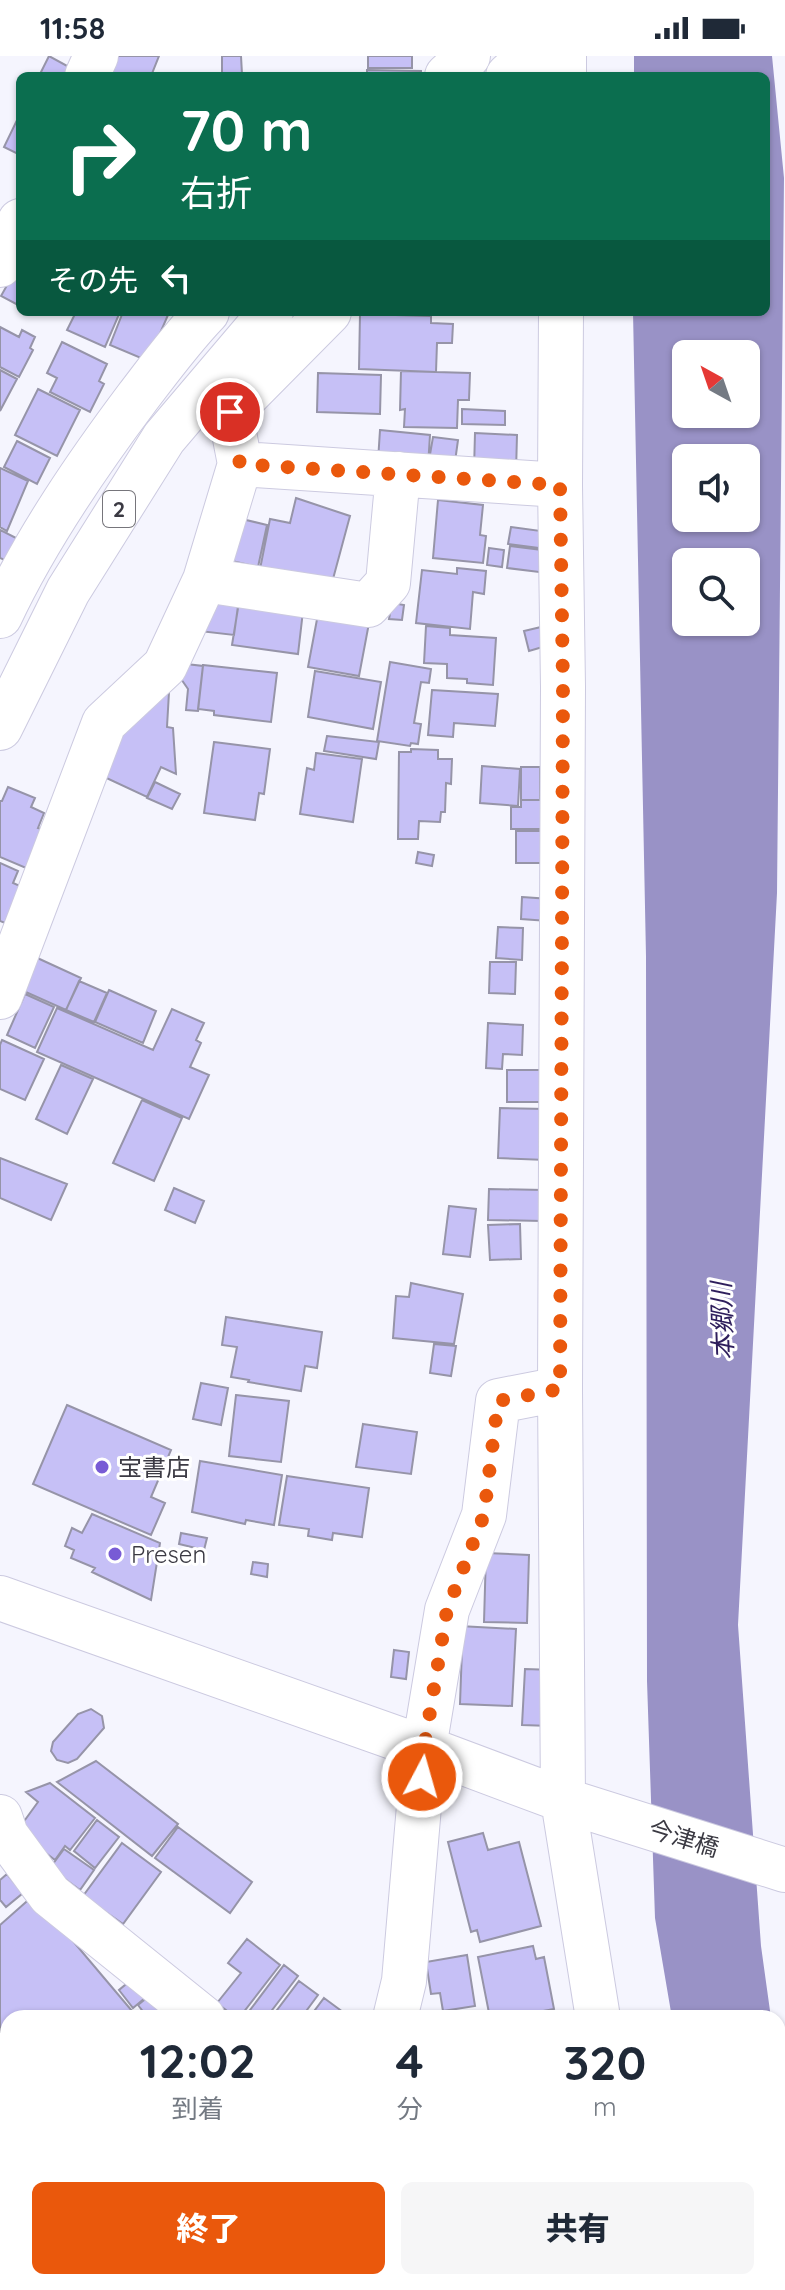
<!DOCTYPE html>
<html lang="ja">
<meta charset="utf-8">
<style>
:root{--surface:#fff;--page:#f6f6f7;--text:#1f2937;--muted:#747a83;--accent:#ea580c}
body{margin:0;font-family:Quicksand,"Noto Sans JP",sans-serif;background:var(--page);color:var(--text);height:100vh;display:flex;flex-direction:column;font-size:30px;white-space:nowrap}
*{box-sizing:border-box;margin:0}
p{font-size:26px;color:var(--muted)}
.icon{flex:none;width:44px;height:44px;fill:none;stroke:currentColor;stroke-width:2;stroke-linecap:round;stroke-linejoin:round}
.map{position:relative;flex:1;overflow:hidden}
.sheet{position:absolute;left:0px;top:1954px;width:786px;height:280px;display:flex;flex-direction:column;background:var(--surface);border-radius:24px 24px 0 0;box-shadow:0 2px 6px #0004}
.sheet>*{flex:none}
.hud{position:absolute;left:16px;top:16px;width:754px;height:244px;border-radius:12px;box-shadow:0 2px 6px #0004;background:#0b6e4f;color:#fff;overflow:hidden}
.needle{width:52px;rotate:320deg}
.controls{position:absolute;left:672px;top:284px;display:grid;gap:16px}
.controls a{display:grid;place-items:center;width:88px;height:88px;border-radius:12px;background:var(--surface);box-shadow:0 2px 6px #0004;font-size:40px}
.pin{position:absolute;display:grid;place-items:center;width:68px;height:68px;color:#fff;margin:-34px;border:4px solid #fff;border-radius:50%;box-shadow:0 2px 8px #0007}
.me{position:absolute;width:88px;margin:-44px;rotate:6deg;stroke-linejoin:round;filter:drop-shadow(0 0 6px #0008)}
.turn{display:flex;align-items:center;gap:28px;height:168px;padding:0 32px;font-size:36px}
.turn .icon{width:104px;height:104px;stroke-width:2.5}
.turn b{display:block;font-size:56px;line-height:68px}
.then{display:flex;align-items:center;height:76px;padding:0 32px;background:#0003;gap:16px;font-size:30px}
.eta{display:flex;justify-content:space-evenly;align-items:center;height:136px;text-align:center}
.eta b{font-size:48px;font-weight:800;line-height:56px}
.action{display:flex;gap:16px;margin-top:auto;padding:16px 32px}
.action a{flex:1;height:92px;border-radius:12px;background:var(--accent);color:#fff;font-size:32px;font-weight:800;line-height:92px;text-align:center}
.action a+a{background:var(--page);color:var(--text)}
.status{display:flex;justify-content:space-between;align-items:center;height:56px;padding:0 40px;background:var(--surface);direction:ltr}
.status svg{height:22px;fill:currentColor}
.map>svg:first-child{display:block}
</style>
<div class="status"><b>11:58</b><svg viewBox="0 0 49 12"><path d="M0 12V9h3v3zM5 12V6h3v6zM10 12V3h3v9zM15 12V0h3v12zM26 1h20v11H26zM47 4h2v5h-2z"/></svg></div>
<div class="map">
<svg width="785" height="2234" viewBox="0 0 785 2234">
<rect width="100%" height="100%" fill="#f5f5fe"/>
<path fill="#9992c6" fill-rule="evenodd" d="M634 0H772L784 122 777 837 738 1569 761 1890 771 1962H672L655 1862 647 1625 646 900 633 256H766V20H634ZM686 298H746V358H686ZM686 402H746V462H686ZM686 506H746V566H686Z
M778 2009 785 2059V2234H729L725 2226H778Z"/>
<path fill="#c6c0f6" stroke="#9694a8" stroke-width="2" d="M49 0 80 17 79 20H39Z
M105 0H159L151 20H97Z
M222 0H241L242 18H222Z
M368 0H412V12H368Z
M367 14 421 15V20H367Z
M19 60H20V99L4 91Z
M20 206V250L1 240Z
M76 256H120L105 291 67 274Z
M123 256H161L168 259 148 305 110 289Z
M360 258 431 260V267L453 268 452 287H437L436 316 359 313Z
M0 271 19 281 22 274 35 281 30 292 33 294 19 321 0 311Z
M62 286 107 308 99 325 104 328 90 356 50 336 57 322 47 317Z
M0 314 17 323 0 355Z
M401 315 470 317 469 344H458L457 372 404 371 405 353 400 354Z
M318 317 381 319 380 358 317 356Z
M38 333 80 354 57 400 15 379Z
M462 353 505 355V369L462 368Z
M380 374 430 379 428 410 378 405Z
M475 377 517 379 516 416 474 414Z
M433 381 458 384 454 413 428 410Z
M17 385 50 402 37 428 4 411Z
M0 412 28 425 7 475 0 471Z
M296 442 350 460 330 534 259 518 270 463 290 467Z
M438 444 483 449 480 479 486 480 483 507 433 502Z
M242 463 267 469 258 511 232 505Z
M511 471 541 475 539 492 508 488Z
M0 474 20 484 9 506 0 502Z
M510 490 550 495 547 517 507 512Z
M489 492 504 494 502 511 487 509Z
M457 512 486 515 484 538 473 536 470 573 416 567 422 514 457 518Z
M210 540 239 543 234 579 199 575Z
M239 546 303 555 298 598 232 589Z
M392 547 404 549 402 564 389 563Z
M318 558 369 567 359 620 308 611Z
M426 570 450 572V579L496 582 493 629 467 627V623L447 622V608L424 607Z
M541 571 546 590 529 595 524 575Z
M390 606 431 613 429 627 421 626 414 667 421 668 418 688 411 687 410 690 377 685Z
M186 608 203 610 198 655 186 654 188 633 179 620Z
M203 609 277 617 271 666 214 659V655L198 653Z
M315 615 381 626 373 673 308 661Z
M157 634 169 636 167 671 173 672 176 718 161 711 147 741 100 719 130 654Z
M432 634 498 638 495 670 454 667 453 681 428 679Z
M327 680 379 686 376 703 324 695Z
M214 686 270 693 264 738 259 737 255 764 204 757Z
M411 693 438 694V703H452L451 728 446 727 445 756H441L440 766 419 765 418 783H398L399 696H411Z
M316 697 362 703 353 766 300 758 307 712 314 714Z
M482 710 520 713 518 750 480 747Z
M521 711H540V744H521Z
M155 726 180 738 172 753 147 742Z
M8 731 35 742 31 751 44 757 38 772 42 773 26 812 0 801V745H2Z
M521 744H543V773H511V751H521Z
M516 775H543L544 807H516Z
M418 796 434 799 432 810 416 807Z
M0 807 18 815 13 827 20 830 5 867 0 865Z
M522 841 550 843 548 865 521 863Z
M498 871 523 872 522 904 496 902Z
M33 900 81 922 66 954 19 933Z
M490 906H516L515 938 489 937Z
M79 925 107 937 94 966 66 954Z
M109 934 156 955 143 987 95 966Z
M25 938 54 951 35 992 7 979Z
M57 952 153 994 172 953 204 967 196 984 201 987 190 1011 209 1019 189 1063 37 996Z
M488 967 523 969 522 999 503 998 502 1013 486 1012Z
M2 984 44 1003 25 1044 0 1033V989Z
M61 1009 93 1023 67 1078 36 1063Z
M507 1014H545V1046H507Z
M142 1044 182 1062 154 1125 113 1107Z
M500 1052 546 1053V1104L498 1102Z
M0 1102 67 1128 51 1164 0 1142Z
M174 1132 204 1145 195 1167 165 1154Z
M489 1133 543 1134 542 1165 488 1164Z
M449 1150 476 1153 470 1201 443 1198Z
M520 1168 521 1203 490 1204 488 1169Z
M411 1227 463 1238 454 1288 393 1282 396 1240 409 1241Z
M226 1261 322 1276 317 1312 305 1310 301 1335 248 1326 249 1324 231 1321 237 1291 222 1289Z
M434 1288 456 1290 451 1320 430 1317Z
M201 1327 228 1332 221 1369 193 1363Z
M236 1339 289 1345 281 1406 229 1400Z
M67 1349 171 1394 151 1441 165 1447 151 1479 33 1428Z
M363 1368 417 1376 411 1418 356 1411Z
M200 1405 282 1419 274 1469 246 1464 245 1468 192 1456Z
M287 1420 369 1432 362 1481 333 1477 332 1484 308 1480 309 1473 279 1469Z
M92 1458 160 1487 151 1544 92 1516 95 1512 71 1502 74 1494 65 1490 72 1472 82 1477Z
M181 1477 207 1482 204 1494 179 1488Z
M486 1497 529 1499 527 1567 484 1566Z
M253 1506 268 1508 267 1521 251 1518Z
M459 1570 516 1573 512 1650 460 1648 462 1592Z
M394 1594 409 1596 406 1623 391 1621Z
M525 1613 554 1614 551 1670 522 1669Z
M91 1653 102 1660 104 1672 77 1703 68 1707 57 1704 51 1695 53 1686 78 1658Z
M96 1705 178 1768 152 1800 57 1726Z
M50 1727 95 1762 70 1794 65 1790 55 1804 17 1775 38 1746 26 1736Z
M97 1764 119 1781 95 1812 74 1795Z
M178 1771 252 1826 230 1857 155 1802Z
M483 1777 488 1794 519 1786 541 1870 480 1886 477 1874 471 1876 448 1786Z
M122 1787 161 1816 123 1868 83 1840Z
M64 1793 94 1814 80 1834 50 1812Z
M7 1818 23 1837 6 1851 0 1844V1824Z
M34 1839 138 1962H8V2226H121L112 2234H0V1869Z
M247 1883 280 1909 239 1962H236L217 1947 241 1917 228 1907Z
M533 1890 536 1903 544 1901 554 1953 506 1962H490L478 1901Z
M467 1899 475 1950 443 1955 440 1937 431 1938 426 1906Z
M284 1909 298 1920 266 1962H244Z
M130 1925 145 1942 133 1952 119 1934Z
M299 1925 318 1939 301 1962H271Z
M149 1940 163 1955 155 1962H148L138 1949Z
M324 1942 351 1962H309Z
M551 1954 554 1962H527Z
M319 2226H345L352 2234H310Z
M366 2226H397L388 2234H373Z
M488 2226H600L602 2234H495Z"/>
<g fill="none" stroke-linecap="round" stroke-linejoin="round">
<defs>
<path id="minor" d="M87 20 96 0
M447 20 468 0
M564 20V0
M0 209 20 165
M561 256 560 429 563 631 560 1333 563 1744 598 1962
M240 408 560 429
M205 524 368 549 388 527 398 418
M0 560C36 483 86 410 137 342 160 312 181 283 207 256
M0 941 104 667 165 610 205 524 240 408 230 356 329 256
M0 1542 424 1692 563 1744 785 1814
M0 1761 6 1779 50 1839 203 1962
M395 1962 404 1925 424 1692 447 1554 484 1459 498 1345 560 1333
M471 2226 478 2234
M641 2226 642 2234
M135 2234 145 2226"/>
<path id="highway" d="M508 20 529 0
M0 672 68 535 164 382 271 256"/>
</defs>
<use href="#minor" stroke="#cccae0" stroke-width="46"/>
<use href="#highway" stroke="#cccae0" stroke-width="46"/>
<use href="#minor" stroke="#fff" stroke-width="44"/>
<use href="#highway" stroke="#fff" stroke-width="44"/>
</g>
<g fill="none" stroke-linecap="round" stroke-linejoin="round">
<path stroke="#ea580c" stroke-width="14" stroke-dasharray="0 25.2" d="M230 356 240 408 560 429 563 631 560 1333 498 1345 484 1459 447 1554 424 1692 422 1721"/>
</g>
<g fill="#785bd5" stroke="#fff" stroke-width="3">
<circle cx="102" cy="1411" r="8"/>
<circle cx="115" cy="1498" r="8"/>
</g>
<g text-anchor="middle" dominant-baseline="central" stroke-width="6" stroke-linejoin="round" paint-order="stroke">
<rect fill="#fff" stroke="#76757b" stroke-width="2" x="103" y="435" width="32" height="36" rx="6"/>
<g font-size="22" font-weight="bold" fill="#3b3a43">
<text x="119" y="453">2</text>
</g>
<g font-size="24" fill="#3b3a43" stroke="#fff" text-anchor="start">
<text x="118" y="1411">宝書店</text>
<text x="131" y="1498">Presen</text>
</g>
<g font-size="24" fill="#3b3a43" stroke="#fff">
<text transform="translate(684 1782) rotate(17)">今津橋</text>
</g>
<g font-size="26" font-style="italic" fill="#2e1e5c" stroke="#fff">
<text transform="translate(722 1265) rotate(-92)">本郷川</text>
</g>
</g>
</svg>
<div class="controls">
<a><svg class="needle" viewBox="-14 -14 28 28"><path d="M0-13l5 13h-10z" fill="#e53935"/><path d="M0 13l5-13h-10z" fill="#747a83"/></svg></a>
<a><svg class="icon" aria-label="sound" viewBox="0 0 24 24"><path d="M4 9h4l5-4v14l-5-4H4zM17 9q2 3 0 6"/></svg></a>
<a><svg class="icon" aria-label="search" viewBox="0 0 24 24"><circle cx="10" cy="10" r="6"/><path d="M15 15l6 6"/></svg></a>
</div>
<div class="pin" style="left:230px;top:356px;background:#d93025"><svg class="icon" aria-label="arrive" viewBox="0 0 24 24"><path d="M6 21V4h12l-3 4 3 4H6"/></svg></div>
<svg class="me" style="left:422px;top:1721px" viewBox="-20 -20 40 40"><circle r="17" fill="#ea580c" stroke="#fff" stroke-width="3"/><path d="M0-11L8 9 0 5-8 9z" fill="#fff"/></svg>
<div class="hud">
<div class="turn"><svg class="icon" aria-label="right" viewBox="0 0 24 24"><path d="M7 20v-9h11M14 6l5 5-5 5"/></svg><div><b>70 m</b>右折</div></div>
<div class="then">その先<svg class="icon" aria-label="left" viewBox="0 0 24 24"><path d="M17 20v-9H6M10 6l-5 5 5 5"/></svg></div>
</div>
<section class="sheet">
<div class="eta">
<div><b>12:02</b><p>到着</p></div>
<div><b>4</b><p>分</p></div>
<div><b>320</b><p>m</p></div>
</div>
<div class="action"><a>終了</a><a>共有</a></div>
</section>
</div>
